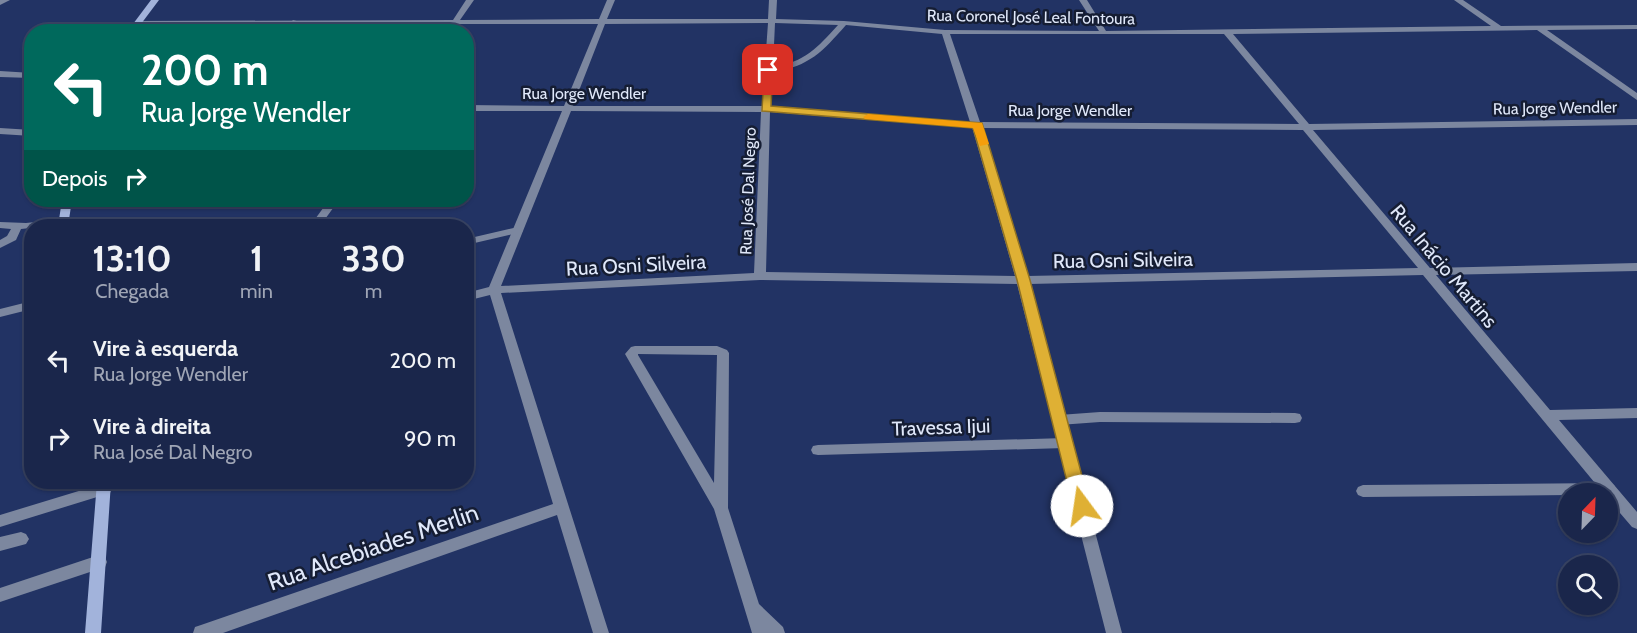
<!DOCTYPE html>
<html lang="pt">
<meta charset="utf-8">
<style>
:root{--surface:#1a264b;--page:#273255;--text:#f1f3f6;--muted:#9fa5b5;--line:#384363}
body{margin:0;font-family:Cabin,sans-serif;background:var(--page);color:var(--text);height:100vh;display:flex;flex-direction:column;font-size:22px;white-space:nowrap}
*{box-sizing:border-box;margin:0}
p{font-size:20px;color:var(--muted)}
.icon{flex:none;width:33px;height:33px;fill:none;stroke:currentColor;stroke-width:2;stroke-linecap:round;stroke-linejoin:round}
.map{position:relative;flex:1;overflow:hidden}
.panel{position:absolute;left:24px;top:219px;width:450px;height:270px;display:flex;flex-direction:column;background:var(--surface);border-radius:24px;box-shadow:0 2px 4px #0004,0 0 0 2px var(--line)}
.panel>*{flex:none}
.guide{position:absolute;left:24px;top:24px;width:450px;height:183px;border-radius:24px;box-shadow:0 2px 4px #0004,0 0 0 2px var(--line);background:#00695c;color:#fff;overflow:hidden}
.needle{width:39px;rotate:23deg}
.buttons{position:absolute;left:1558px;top:483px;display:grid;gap:12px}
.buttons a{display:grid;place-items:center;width:60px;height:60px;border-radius:50%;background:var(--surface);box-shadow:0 2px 4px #0004,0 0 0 2px var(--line);font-size:30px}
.pin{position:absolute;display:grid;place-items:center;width:51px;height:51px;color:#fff;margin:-26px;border-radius:12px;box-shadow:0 3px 9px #0006}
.me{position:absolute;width:66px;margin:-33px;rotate:346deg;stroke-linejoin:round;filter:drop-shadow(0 0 4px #0008)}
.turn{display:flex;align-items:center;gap:21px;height:126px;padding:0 18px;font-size:27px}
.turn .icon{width:78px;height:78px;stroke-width:2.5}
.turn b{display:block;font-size:42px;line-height:51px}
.then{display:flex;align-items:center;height:57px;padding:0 18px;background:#0003;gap:12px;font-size:22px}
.eta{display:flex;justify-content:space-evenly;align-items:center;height:102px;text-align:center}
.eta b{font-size:36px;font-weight:700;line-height:42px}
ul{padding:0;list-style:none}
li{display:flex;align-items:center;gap:18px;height:78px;padding:0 18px}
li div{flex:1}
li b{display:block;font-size:22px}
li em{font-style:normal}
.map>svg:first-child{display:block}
</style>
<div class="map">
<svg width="1637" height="633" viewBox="0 0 1637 633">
<rect width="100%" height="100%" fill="#223364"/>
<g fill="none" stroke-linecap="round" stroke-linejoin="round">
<path fill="#7c879f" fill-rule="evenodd" d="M293 20 300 22 291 32H282Z
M208 21 215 23 207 32H198Z
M0 71 32 73V78L0 77Z
M64 219 68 220 69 222 68 224 21 229 16 240 0 248V240L7 236 11 229 0 228V222L26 223Z
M518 227 523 230 522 232 466 245V239Z
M1100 412 1295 413 1300 414 1302 418 1300 422 1295 423 1100 422 1059 425 1054 424 1052 420 1054 416 1059 415Z
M1065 438 1070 439 1072 443 1070 447 1065 448 818 455 813 454 811 450 813 446 818 445Z
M1609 483 1614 485 1616 489 1614 493 1609 495 1569 494V495L1363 497 1358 495 1356 491 1358 487 1363 485Z
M21 532 26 534 29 539 26 544 0 551V537Z
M99 555 105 557 107 562 105 567 0 602V588Z"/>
<path fill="#7c879f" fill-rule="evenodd" d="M0 0H10L0 5Z
M466 0H474L460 20 599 19 607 0H615L607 19H768L769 0H777L776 19 844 21 945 30 1099 31 1079 0H1087L1106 31 1491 26 1454 0H1463L1501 26 1637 25V29L1547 30 1637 93V100L1537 30 1233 34 1309 124 1637 119V125L1313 130 1430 268 1637 263V271L1436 275 1550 410 1637 408V418L1559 420 1637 512V529L1632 527 1608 499V494H1604L1423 275 1029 284 1122 633H1106L1017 284 760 280 501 293 609 633H593L557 515 223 633H193L195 627 201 625 553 504 490 295 466 301V293L489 287 562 111H466V105L564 106 598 24H457L452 32H444L449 24 137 25 133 23 137 21 453 20ZM768 23 762 106H573L605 24ZM775 23 838 25C817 48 805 62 773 67ZM846 25 942 34 970 122 771 107 773 72C810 66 822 52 846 25ZM950 34H1224L1299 124 980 122ZM571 111 761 112 754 273 501 286ZM770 112 972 127 1015 276 766 272ZM981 128 1303 130 1418 268 1027 276Z
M0 128 32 130V136L0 134Z
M329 200H339L320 226H310Z
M32 301V309L0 317V309Z
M635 346H717L727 350 729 353 728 508 759 604 783 627 785 633H752L714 509 625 354 631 347ZM638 354 717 355 714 483 638 355Z
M105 483 110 485 112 489 110 493 0 527V515Z"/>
<path fill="#a2b3db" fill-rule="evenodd" d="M151 0H159L135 32H127Z
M62 200H72L68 226H58Z
M97 482H111L101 633H85Z"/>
</g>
<path fill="#dfb034" stroke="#917222" stroke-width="1.5" d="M768 67 773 70 771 106 982 123 1030 280 1090 506 1088 511H1076L1073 506 1017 280 973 128 762 111 764 70Z"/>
<path fill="#f59e0b" d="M868 114 982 123 989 144 980 146 973 128 865 119 863 117Z"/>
<g text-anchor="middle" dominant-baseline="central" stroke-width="5" stroke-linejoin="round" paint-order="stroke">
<g font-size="16" fill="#e0e8fa" stroke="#151d33">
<text transform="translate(1031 17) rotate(1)">Rua Coronel José Leal Fontoura</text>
<text x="584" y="93">Rua Jorge Wendler</text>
<text transform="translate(1555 108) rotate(-1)">Rua Jorge Wendler</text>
<text x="1070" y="110">Rua Jorge Wendler</text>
<text transform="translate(748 191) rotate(-88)">Rua José Dal Negro</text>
</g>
<g font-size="20" fill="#e0e8fa" stroke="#151d33">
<text transform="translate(1123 260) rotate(-1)">Rua Osni Silveira</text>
<text transform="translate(636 265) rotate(-3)">Rua Osni Silveira</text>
<text transform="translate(1444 266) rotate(50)">Rua Inácio Martins</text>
<text transform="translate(941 427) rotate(-2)">Travessa Ijui</text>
</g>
<g font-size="24" fill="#e0e8fa" stroke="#151d33">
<text transform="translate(373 547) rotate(-19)">Rua Alcebiades Merlin</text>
</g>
</g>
</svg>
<div class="buttons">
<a><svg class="needle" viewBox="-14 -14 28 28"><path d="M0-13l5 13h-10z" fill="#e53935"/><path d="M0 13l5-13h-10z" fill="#9fa5b5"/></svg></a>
<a><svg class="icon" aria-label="search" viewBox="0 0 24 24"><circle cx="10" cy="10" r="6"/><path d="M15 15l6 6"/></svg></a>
</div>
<div class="pin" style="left:768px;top:70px;background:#d93025"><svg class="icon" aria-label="arrive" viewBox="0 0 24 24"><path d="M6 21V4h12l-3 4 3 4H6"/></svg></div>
<svg class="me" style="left:1082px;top:506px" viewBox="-20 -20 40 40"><circle r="19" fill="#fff"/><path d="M0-13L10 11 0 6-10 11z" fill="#dfb034"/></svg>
<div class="guide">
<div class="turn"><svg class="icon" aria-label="left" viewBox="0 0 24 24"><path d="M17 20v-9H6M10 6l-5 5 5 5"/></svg><div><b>200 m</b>Rua Jorge Wendler</div></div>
<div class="then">Depois<svg class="icon" aria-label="right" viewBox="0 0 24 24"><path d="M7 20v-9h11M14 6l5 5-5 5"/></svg></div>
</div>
<section class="panel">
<div class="eta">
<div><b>13:10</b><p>Chegada</p></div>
<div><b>1</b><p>min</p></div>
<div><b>330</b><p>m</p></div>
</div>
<ul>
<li><svg class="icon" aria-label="left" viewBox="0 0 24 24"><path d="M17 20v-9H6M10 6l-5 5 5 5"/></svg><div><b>Vire à esquerda</b><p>Rua Jorge Wendler</p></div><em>200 m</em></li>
<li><svg class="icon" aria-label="right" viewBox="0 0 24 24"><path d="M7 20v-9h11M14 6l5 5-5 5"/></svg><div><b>Vire à direita</b><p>Rua José Dal Negro</p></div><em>90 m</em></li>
</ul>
</section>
</div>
